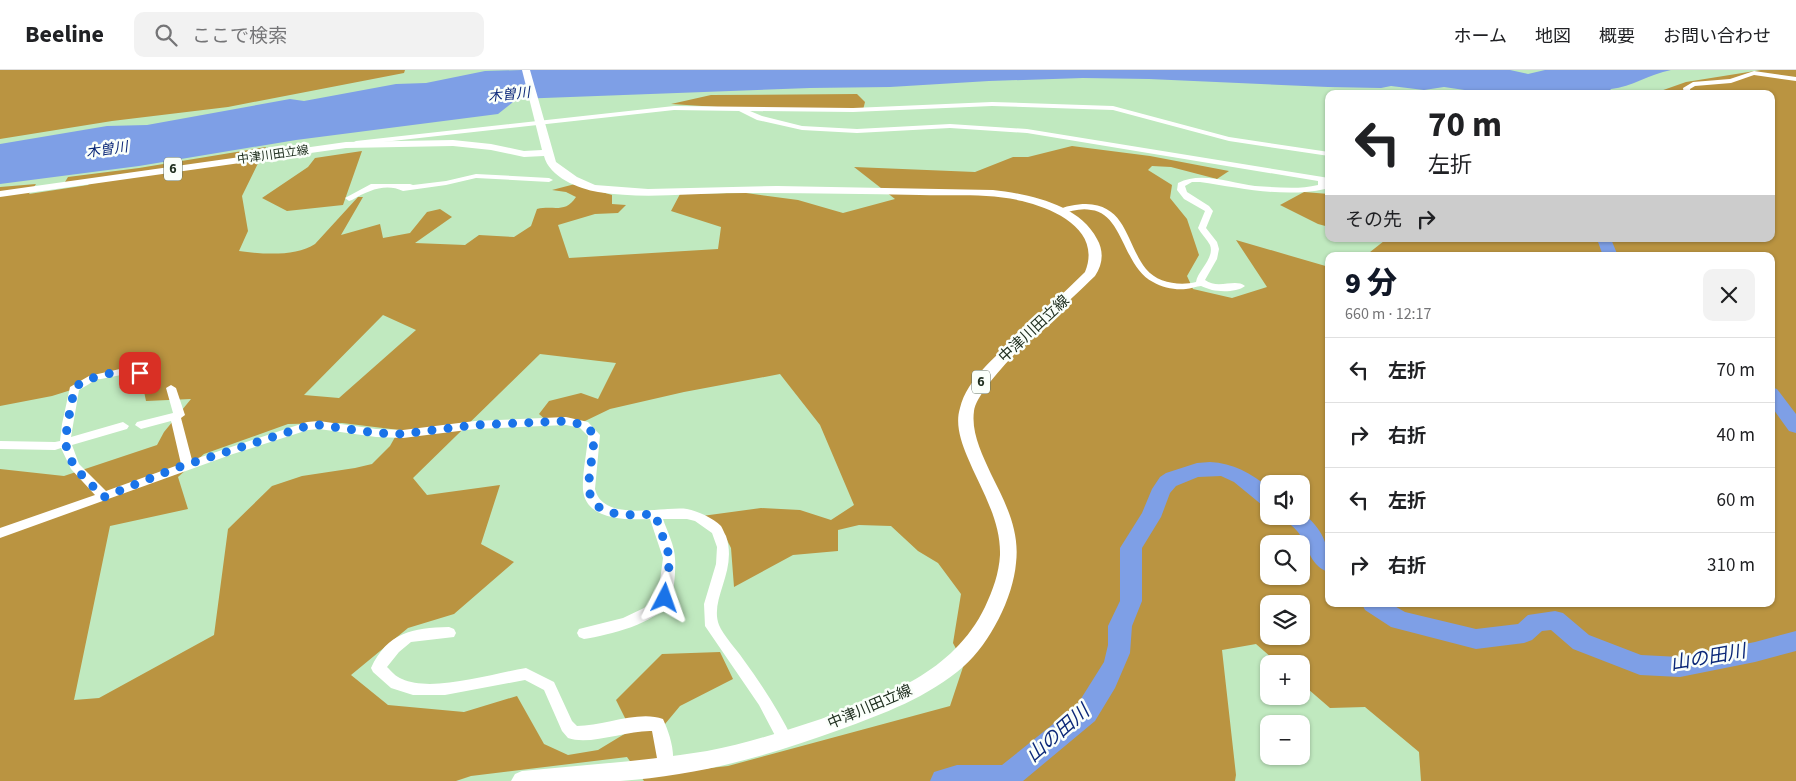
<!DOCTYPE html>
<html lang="ja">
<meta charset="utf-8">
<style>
:root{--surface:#fff;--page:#f2f2f2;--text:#202124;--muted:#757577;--line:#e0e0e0;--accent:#111827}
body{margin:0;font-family:"Source Sans 3","Noto Sans JP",sans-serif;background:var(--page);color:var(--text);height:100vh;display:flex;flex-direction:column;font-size:19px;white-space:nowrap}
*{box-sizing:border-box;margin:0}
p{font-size:16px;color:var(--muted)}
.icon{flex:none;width:28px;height:28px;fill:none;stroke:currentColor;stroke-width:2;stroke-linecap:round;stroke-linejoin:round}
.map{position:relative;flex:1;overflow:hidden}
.side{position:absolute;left:1325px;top:182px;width:450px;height:355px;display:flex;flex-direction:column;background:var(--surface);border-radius:10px;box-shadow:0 1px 4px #0004}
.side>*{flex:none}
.guide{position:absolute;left:1325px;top:20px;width:450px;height:152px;border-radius:10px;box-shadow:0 1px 4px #0004;background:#fff;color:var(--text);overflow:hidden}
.tools{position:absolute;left:1260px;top:405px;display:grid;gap:10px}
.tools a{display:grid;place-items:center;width:50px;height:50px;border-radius:10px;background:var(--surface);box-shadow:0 1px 4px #0004;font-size:25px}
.pin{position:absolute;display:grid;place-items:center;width:42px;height:42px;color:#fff;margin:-21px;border-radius:10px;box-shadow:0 2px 8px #0006}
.me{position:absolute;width:55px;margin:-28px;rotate:4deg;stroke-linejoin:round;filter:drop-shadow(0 0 4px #0008)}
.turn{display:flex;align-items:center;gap:18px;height:105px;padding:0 20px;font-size:22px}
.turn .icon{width:65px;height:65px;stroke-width:2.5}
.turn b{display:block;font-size:35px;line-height:42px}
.then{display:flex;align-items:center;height:48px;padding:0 20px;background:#0003;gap:10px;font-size:19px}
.round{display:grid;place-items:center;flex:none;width:52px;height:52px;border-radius:10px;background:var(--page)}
.overview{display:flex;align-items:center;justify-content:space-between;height:85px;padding:0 20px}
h1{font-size:30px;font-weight:800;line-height:38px;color:var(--accent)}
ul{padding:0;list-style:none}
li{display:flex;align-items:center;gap:15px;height:65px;padding:0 20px;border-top:1px solid var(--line)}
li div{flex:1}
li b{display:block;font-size:19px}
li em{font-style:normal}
header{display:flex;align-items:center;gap:30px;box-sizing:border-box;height:70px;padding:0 25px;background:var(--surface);border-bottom:1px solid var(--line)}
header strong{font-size:24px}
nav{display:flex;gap:28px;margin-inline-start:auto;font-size:18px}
.search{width:350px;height:45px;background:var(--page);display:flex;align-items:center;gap:12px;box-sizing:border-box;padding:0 18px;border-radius:10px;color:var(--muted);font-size:19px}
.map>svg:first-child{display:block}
</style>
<header>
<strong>Beeline</strong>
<div class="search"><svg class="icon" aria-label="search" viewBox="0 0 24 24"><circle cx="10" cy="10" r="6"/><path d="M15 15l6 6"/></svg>ここで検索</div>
<nav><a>ホーム</a><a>地図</a><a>概要</a><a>お問い合わせ</a></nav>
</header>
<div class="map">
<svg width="1796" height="711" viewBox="0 0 1796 711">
<rect width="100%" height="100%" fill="#c0e9bf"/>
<path fill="#ba9441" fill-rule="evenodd" d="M0 0H405L404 3 228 37 112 51 0 69Z
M1761 0H1796V711H1421L1419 682 1365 637 1330 638 1301 613V594H1279L1256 574 1222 580 1236 705 1235 711H644L627 687 471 706 456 711H0V399L64 406 157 375 164 362 191 329 146 331 138 292 84 316 52 326 0 336V117L36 114 29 124 88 115 92 110 65 112 68 107 139 98 266 77 242 126 248 161 239 181C261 184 296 187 315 174L358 127H363L341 165 380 154 383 168 410 163 427 142 440 139 452 147 415 173 465 175 479 165 514 167 531 156 537 139C554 135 565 144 576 127L566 122 552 120 575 114 612 125V134L626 135 618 143 595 144 558 155 569 188 718 179 721 157 671 141 680 124 746 123 798 130 843 143 895 129 854 97 975 102 1013 87H1028L1072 76 1150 86 1229 101 1217 109 1171 97 1152 96 1148 100 1172 115 1170 128 1187 149 1199 185 1187 206 1193 219 1232 228 1267 217 1236 170 1329 197V534H1771V186H1365L1384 171 1375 169H1771V24H1652L1686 12ZM383 245 416 260 339 328 304 325ZM540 284 616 293 598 329 581 323 549 331 539 344 546 350 583 352 610 339 684 322 780 304 820 355 854 435 831 450 800 440 761 438 702 446 720 456 731 478 734 517 793 485 838 481V460L859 455 891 456 918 481 938 493 961 524 953 573 964 594 950 636 728 696 674 702 660 660 680 636 733 609 720 582 662 584 616 630 631 660 598 680 568 685 544 674 517 626 464 642 388 635 351 605 408 558 454 544 514 492 481 474 500 415 427 425 413 408ZM342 353 399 360 390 376 372 394 355 398 302 406 272 416 228 459 214 565 99 628 74 630 110 456 188 439 178 407 204 384 288 354ZM1269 414H1301V446H1269ZM1269 474H1301V506H1269ZM1269 534H1301V566H1269Z
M857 24 865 32 863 40 778 41 671 34 711 25Z
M362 81 343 135 287 141 262 128 308 97 315 88Z
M1304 122 1329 124V157L1318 154 1280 135Z"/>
<path fill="#7e9fe6" d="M522 0H1510L1528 4 1545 0H1671C1649 4 1632 17 1611 19L1607 24H1492L1444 17 1424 20 1391 16 1381 18 1328 17 1149 9 1083 8 989 11 890 17 810 18 517 29 498 44 296 70 139 96 0 114V74L107 56 147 55 290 29 304 31 396 14 426 13 485 1Z"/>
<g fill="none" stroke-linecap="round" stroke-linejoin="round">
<path fill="#7e9fe6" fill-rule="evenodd" d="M1597 169H1611L1618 186H1603Z
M1771 317 1777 319 1796 344V363L1789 361 1771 336Z
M1210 392C1233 393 1251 403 1269 418V437L1262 435 1234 412 1221 406 1198 407 1176 416 1170 423 1161 447 1142 478V531L1132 556 1130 583 1115 618 1095 651 1023 711H930L934 702 957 695H1002L1077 635 1104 592 1108 575V556L1120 531V478L1142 443 1152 419 1160 407 1166 403 1197 393Z
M1301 441C1323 460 1329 473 1329 502 1311 497 1309 479 1300 465 1296 458 1288 454 1284 446H1301Z
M1362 534H1391L1405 542 1476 559 1518 554 1528 545 1555 541 1563 543 1589 565 1641 585 1680 587 1755 572 1796 561V581L1755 592 1680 607 1640 605 1573 579 1551 560 1542 561 1532 570 1524 573 1476 579 1391 557 1365 540Z"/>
<path fill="#fff" fill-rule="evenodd" d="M1754 1 1796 7V11L1754 5 1731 13 1695 16 1690 19 1691 24H1684L1683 18 1693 12 1730 9Z
M992 32 1113 36 1229 67 1329 82V86L1229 71 1113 40 992 36 853 42 750 41 762 46 802 56 857 59 950 54 1027 59 1329 108V112H1326L1325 119C1285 128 1240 118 1200 112H1192L1185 116 1187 122 1209 136 1213 141 1206 158 1217 172 1219 179 1217 189 1205 210C1218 220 1235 208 1245 216 1238 222 1221 222 1212 220 1208 219 1204 217 1201 216 1197 216 1190 219 1186 219 1175 220 1163 218 1153 212 1123 197 1123 143 1091 140 1081 138 1071 141 1061 144L1057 141C1064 136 1077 134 1086 134 1127 135 1126 174 1146 199 1157 213 1180 216 1196 212 1198 200 1215 188 1210 175 1207 169 1201 164 1198 158L1205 141 1184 129 1177 120 1178 113C1201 101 1230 113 1255 116 1275 117 1298 120 1318 115V111L1027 63 950 58 857 63 802 60 757 50 739 41 674 40 356 75 352 73 356 71 674 36 853 38Z
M476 104 549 108 553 110 549 112 476 108 446 115 403 121C386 113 369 120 352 130L349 131 345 128 371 114H410L413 115 446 111Z
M133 296 145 303 146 320 145 322H137L135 305 131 303 96 310 79 320 71 367 123 352 129 356 127 359 72 375 79 394 106 421 181 394 171 351 141 359 135 355 137 352 173 343 166 318 171 315 176 318 185 345 181 348 192 390 307 352 319 351 376 359 403 360 475 351 566 347 588 352 600 365 595 419C603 453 662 436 687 439 698 441 713 448 721 456 723 459 724 463 726 466 738 501 709 529 719 555 723 565 737 580 743 589 762 615 779 641 793 670L790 675 785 677 780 675 759 635 705 556 704 534 716 494 717 477 712 463 695 451 687 449H663C667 461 675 476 675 489 676 497 674 525 670 531 656 554 609 565 584 569L579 567 577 563 579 559 623 548 644 538 658 526 663 488 650 449C628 450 586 451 583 420 582 403 587 383 588 366L580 358 566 355 475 359 403 368 376 367 319 359 308 360 233 384 0 468V458L95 425 71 399 61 378 55 380 0 379V371L55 372 60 371 62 354 70 317 89 306Z
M449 557 454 559 456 563 454 567 411 572 399 582 387 597C391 601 396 607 402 609 432 623 494 603 526 598L554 612 572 651 577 656C603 656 639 640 663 649 669 662 677 685 671 699L665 701 659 699 652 661C627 660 590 676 568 668L562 661 544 620 525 610 445 625H413L391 618 373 602 371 598C388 562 412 558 449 557Z"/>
<path fill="#fff" fill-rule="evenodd" d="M522 0H530L556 92 577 107 595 115 648 119 777 116 993 120C1028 124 1079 134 1097 169 1104 181 1103 194 1095 206 1070 231 978 311 974 341 971 363 982 384 991 404 1005 432 1020 460 1016 493 1013 528 990 573 964 596 929 627 883 644 839 660 768 686 696 706 620 711 584 711 547 711 511 711L515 704 522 701C584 695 646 691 707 681 746 674 784 661 821 649 886 626 953 603 985 537 993 520 999 503 1000 485 1001 449 980 418 967 386 961 371 955 354 960 338 968 306 1001 283 1023 261 1044 241 1065 222 1085 202 1102 160 1055 139 1022 131 989 123 954 126 920 125 856 124 791 123 727 123 684 124 640 129 598 122 579 119 549 107 544 86L524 87 491 80 453 76 346 78 0 127V121L346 72 453 70 491 74 524 81 542 80Z"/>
</g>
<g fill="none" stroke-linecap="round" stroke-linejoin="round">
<path stroke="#1a73e8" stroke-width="9" stroke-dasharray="0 16.2" d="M140 303 133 299C117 302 83 307 74 319 72 334 65 360 66 374 68 396 90 413 104 427L176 398 307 356 319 355 376 363 402 364 475 355 566 351 584 355 594 364C594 380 590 396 589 411 586 450 629 445 655 444L670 488 665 528"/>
</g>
<g text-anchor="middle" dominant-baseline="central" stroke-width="5" stroke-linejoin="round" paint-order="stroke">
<g font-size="12" fill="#203020" stroke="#fafffa">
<text transform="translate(273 85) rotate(-8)">中津川田立線</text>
</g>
<g font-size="14" font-style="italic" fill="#0c2979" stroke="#fafffa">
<text transform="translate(509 25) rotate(-6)">木曽川</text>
<text transform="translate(107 80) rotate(-8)">木曽川</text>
</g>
<g fill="#fafffa" stroke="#616e61" stroke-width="1">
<rect x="164" y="87.5" width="18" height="23" rx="4"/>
<rect x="972" y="300.5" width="18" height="23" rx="4"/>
</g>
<g font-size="14" font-weight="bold" fill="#203020">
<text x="173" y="99">6</text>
<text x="981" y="312">6</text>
</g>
<g font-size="15" fill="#203020" stroke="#fafffa">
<text transform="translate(1034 259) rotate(-43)">中津川田立線</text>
<text transform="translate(870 637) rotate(-23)">中津川田立線</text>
</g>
<g font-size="19" font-style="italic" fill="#0c2979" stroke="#fafffa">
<text transform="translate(1708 588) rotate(-10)">山の田川</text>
<text transform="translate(1058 664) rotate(-41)">山の田川</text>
</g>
</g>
</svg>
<div class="tools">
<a><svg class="icon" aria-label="sound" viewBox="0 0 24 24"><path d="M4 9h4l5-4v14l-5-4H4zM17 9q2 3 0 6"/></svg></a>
<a><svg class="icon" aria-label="search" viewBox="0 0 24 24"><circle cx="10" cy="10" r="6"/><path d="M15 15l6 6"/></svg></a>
<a><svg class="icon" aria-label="layers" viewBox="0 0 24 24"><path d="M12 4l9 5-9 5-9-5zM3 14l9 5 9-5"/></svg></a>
<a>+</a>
<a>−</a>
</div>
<div class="pin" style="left:140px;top:303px;background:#d93025"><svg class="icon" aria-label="arrive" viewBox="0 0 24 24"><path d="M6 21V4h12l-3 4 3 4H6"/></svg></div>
<svg class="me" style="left:665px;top:528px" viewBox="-20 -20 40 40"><path d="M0-17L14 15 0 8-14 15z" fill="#1a73e8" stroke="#fff" stroke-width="4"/></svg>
<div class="guide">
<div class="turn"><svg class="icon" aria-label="left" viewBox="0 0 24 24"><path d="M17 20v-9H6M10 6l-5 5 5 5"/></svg><div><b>70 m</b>左折</div></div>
<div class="then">その先<svg class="icon" aria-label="right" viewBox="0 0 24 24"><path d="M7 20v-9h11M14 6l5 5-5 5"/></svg></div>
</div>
<section class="side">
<div class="overview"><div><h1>9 分</h1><p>660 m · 12:17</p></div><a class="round"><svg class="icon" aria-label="close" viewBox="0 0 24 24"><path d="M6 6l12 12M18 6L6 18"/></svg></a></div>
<ul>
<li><svg class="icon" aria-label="left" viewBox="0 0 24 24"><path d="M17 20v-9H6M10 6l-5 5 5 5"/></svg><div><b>左折</b></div><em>70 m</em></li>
<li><svg class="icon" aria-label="right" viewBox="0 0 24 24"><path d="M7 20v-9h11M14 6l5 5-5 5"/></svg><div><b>右折</b></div><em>40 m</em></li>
<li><svg class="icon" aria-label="left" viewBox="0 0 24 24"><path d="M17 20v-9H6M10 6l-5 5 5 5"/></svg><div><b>左折</b></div><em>60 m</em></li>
<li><svg class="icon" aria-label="right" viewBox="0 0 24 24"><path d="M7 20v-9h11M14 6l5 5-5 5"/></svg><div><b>右折</b></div><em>310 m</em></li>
</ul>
</section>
</div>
